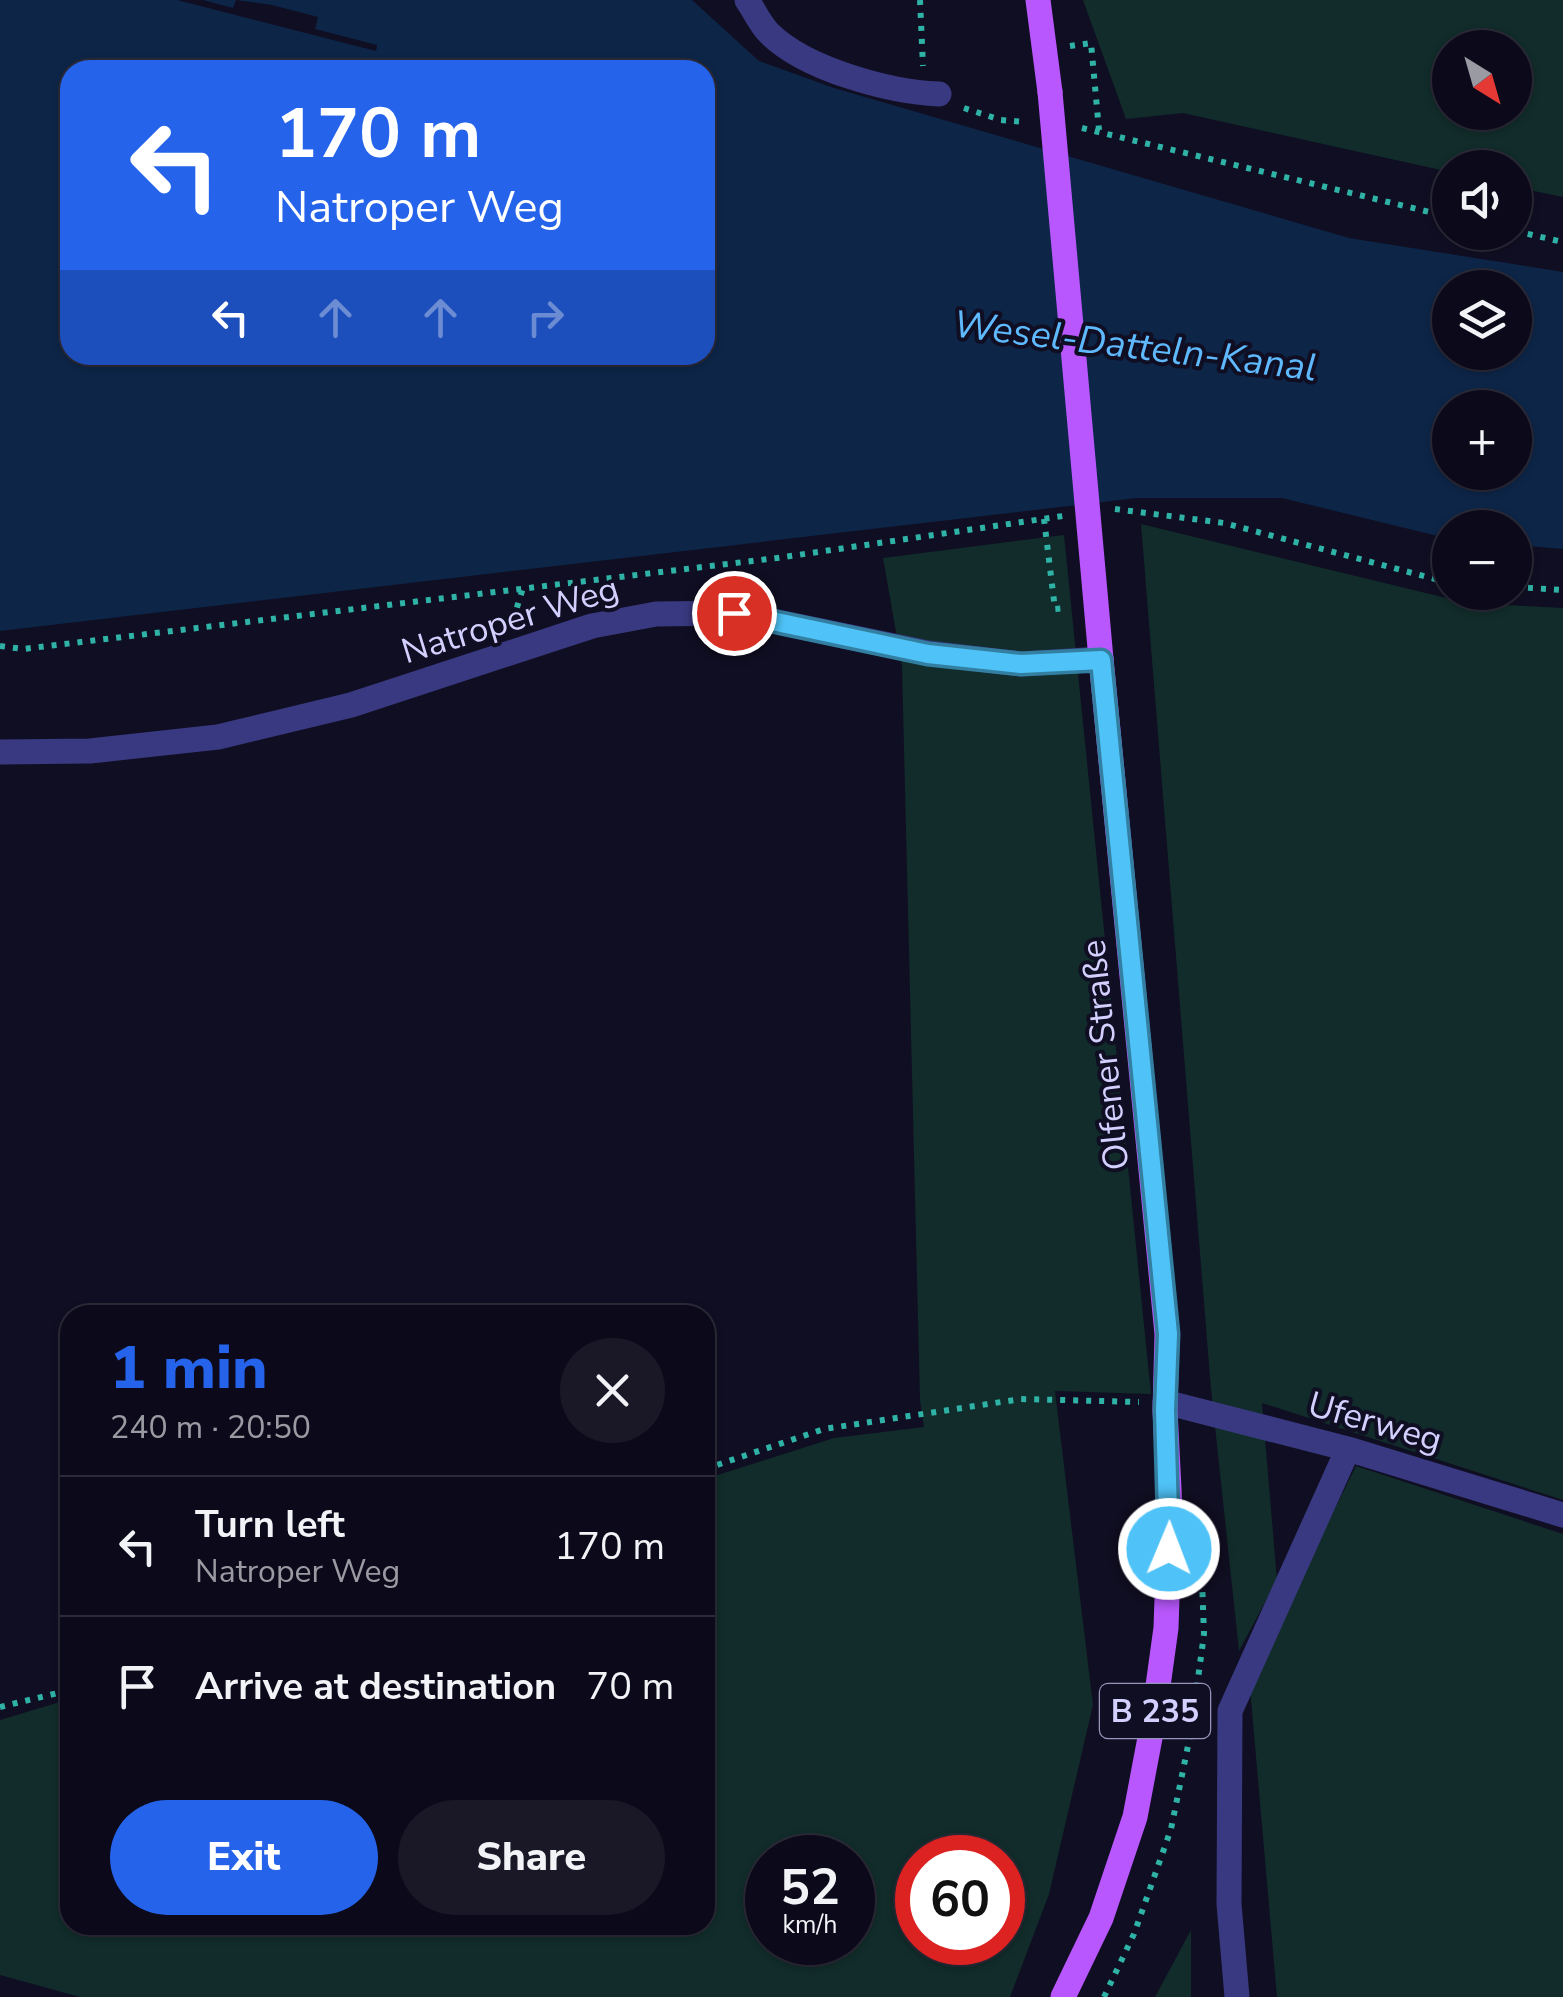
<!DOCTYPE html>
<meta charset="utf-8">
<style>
:root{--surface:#0c0a1a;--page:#1a1827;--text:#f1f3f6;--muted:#9a9aa2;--line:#2c2b39;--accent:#2563eb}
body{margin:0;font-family:"Nunito Sans",sans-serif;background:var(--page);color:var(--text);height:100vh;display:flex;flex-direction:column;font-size:38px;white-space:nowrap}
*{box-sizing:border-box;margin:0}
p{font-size:32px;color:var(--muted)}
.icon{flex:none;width:55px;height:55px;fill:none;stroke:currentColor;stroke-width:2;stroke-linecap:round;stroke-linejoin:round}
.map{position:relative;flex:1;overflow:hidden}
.side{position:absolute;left:60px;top:1305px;width:655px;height:630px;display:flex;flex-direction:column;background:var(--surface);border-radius:30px;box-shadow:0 2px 8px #0004,0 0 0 2px var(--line)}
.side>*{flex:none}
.hud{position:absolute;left:60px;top:60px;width:655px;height:305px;border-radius:30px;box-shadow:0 2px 8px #0004,0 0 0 2px var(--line);background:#2563eb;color:#fff;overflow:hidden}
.needle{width:65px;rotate:143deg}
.buttons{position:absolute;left:1432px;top:30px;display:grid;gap:20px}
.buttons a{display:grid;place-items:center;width:100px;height:100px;border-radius:50%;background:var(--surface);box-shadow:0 2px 8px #0004,0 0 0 2px var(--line);font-size:50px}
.speed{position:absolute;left:745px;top:1835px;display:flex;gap:20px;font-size:50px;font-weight:700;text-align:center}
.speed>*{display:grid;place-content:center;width:130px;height:130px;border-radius:50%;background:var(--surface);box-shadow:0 2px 8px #0004,0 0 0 2px var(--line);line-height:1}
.speed small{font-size:25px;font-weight:400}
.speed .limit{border:15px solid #d22;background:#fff;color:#111}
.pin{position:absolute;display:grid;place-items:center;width:85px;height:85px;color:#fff;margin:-42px;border:5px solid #fff;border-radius:50%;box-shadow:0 2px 10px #0007}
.me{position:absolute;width:110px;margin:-55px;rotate:1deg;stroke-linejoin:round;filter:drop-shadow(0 0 8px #0008)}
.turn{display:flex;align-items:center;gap:35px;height:210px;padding:0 50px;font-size:45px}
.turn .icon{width:130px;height:130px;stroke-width:2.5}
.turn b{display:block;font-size:70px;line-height:85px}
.lanes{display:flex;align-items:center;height:95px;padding:0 50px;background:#0003;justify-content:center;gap:50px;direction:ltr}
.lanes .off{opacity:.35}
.round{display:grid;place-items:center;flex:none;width:105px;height:105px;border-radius:52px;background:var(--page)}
.headline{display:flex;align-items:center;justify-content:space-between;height:170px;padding:0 50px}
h1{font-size:60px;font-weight:800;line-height:75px;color:var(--accent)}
.action{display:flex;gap:20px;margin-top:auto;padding:20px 50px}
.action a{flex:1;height:115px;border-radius:60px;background:var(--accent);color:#fff;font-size:40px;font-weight:800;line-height:115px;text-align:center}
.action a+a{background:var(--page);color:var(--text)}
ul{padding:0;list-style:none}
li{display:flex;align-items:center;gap:30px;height:140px;padding:0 50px;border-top:2px solid var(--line)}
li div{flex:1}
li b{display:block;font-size:38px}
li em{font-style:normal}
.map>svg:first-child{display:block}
</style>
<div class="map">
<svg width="1563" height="1997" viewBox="0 0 1563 1997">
<rect width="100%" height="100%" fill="#100e22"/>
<path fill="#112c2a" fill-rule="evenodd" d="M1083 0H1563V197L1515 187V168H1450V172L1183 113 1126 119ZM1450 48H1515V112H1450Z
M1141 524 1467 603 1563 608V1500L1262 1403 1277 1580 1239 1651 1211 1389Z
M1064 535 1151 1394 1055 1391 1093 1705 1049 1894 1010 1997H80L0 1975V1720L70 1699V1925H705V1479L834 1438 924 1427 920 1400 902 666 883 558ZM768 1858H852V1942H768ZM918 1858H1002V1942H918Z
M1356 1466 1563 1534V1997H1277L1250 1688 1266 1647Z
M1191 1930V1997H1155Z"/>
<path fill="#0d2547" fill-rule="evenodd" d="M0 0H692L759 61 834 88 1349 238 1563 272V549L1515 545V528H1450V539L1282 498H1137L0 631ZM70 70H705V355H70ZM1450 288H1515V352H1450ZM1450 408H1515V472H1450Z"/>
<path fill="#100e22" d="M177 0H203L233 8 236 0 272 5 318 17 315 29 377 45 376 51Z"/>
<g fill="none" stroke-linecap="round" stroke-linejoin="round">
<path stroke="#2fb3a6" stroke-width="6" stroke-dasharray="5 8" stroke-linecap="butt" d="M920 0 923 66
M1070 46 1091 43 1099 130
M964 108 1001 120 1025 122
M1082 128 1450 217
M1515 231 1563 242
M1115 509 1224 523 1450 583
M1044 519 1055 609 1068 608
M1515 587 1563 590
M513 620 523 588
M0 646 23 649 777 558 1063 516
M705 1469 824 1429 1021 1399 1139 1402
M0 1707 70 1690
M1104 1997 1134 1934 1171 1829 1191 1731 1204 1634 1201 1555"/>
<path stroke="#393981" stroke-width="25" d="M747 0C754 10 760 24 769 33 805 69 889 92 939 94
M0 752 90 751 218 737 351 705 592 626 656 614 734 613 928 653 1021 664 1101 659
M1165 1402 1348 1449 1563 1515
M1237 1997 1229 1904 1230 1711 1348 1449"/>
<path stroke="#b957fe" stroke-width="25" d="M1038 0 1050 92
M1063 1997 1101 1918 1135 1817 1153 1722 1166 1628 1170 1509 1165 1410 1167 1334 1101 659"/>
<path stroke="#b957fe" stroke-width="25" d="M1050 92 1101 659"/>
</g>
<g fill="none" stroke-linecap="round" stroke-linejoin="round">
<defs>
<path id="route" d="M734 613 928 654 1021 664 1101 660 1168 1334 1165 1410 1169 1549"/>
</defs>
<use href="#route" stroke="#337fa1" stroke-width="25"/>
<use href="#route" stroke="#4fc3f7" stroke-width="18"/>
</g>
<g text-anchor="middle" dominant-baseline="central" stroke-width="8" stroke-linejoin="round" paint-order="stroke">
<rect fill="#100e22" stroke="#9895bd" stroke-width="2.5" x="1100" y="1684" width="110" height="54" rx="8"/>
<g font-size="32" font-weight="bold" fill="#d3cfff">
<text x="1155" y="1711">B 235</text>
</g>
<g font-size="35" fill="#d3cfff" stroke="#100e22">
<text transform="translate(510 620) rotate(-17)">Natroper Weg</text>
<text transform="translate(1105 1055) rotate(-96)">Olfener Straße</text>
<text transform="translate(1375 1422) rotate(16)">Uferweg</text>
</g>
<g font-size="38" font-style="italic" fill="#5eb9fe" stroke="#100e22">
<text transform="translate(1135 346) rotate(7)">Wesel-Datteln-Kanal</text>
</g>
</g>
</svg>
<div class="buttons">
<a><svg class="needle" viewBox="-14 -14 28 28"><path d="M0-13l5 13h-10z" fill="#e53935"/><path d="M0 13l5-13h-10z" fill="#9a9aa2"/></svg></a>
<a><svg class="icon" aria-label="sound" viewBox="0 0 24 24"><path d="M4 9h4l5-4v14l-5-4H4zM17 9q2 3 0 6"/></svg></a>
<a><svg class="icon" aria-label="layers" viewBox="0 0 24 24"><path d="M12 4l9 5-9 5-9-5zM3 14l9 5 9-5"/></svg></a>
<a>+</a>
<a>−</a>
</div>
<div class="speed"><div>52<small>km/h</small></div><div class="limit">60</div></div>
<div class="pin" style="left:734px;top:613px;background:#d93025"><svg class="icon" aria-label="arrive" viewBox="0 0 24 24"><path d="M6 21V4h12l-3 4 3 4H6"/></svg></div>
<svg class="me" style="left:1169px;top:1549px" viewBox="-20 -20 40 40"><circle r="17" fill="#4fc3f7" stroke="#fff" stroke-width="3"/><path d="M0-11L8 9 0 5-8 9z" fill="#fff"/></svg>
<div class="hud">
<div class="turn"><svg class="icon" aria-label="left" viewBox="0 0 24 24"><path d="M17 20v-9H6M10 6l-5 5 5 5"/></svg><div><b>170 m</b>Natroper Weg</div></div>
<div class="lanes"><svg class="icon" aria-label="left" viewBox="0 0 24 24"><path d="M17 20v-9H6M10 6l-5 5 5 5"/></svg><svg class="icon off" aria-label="ahead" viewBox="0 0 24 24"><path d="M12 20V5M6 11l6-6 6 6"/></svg><svg class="icon off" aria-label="ahead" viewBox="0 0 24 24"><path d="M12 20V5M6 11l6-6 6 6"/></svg><svg class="icon off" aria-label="right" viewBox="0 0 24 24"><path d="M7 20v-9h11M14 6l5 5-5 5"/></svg></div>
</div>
<section class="side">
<div class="headline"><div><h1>1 min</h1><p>240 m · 20:50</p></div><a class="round"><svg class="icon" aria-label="close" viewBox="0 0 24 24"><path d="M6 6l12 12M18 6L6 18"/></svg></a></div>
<ul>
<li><svg class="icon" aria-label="left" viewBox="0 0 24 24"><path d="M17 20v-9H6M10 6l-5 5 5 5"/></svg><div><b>Turn left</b><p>Natroper Weg</p></div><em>170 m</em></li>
<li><svg class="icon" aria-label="arrive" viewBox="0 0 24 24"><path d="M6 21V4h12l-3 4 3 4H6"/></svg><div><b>Arrive at destination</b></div><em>70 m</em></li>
</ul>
<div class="action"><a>Exit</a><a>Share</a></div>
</section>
</div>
